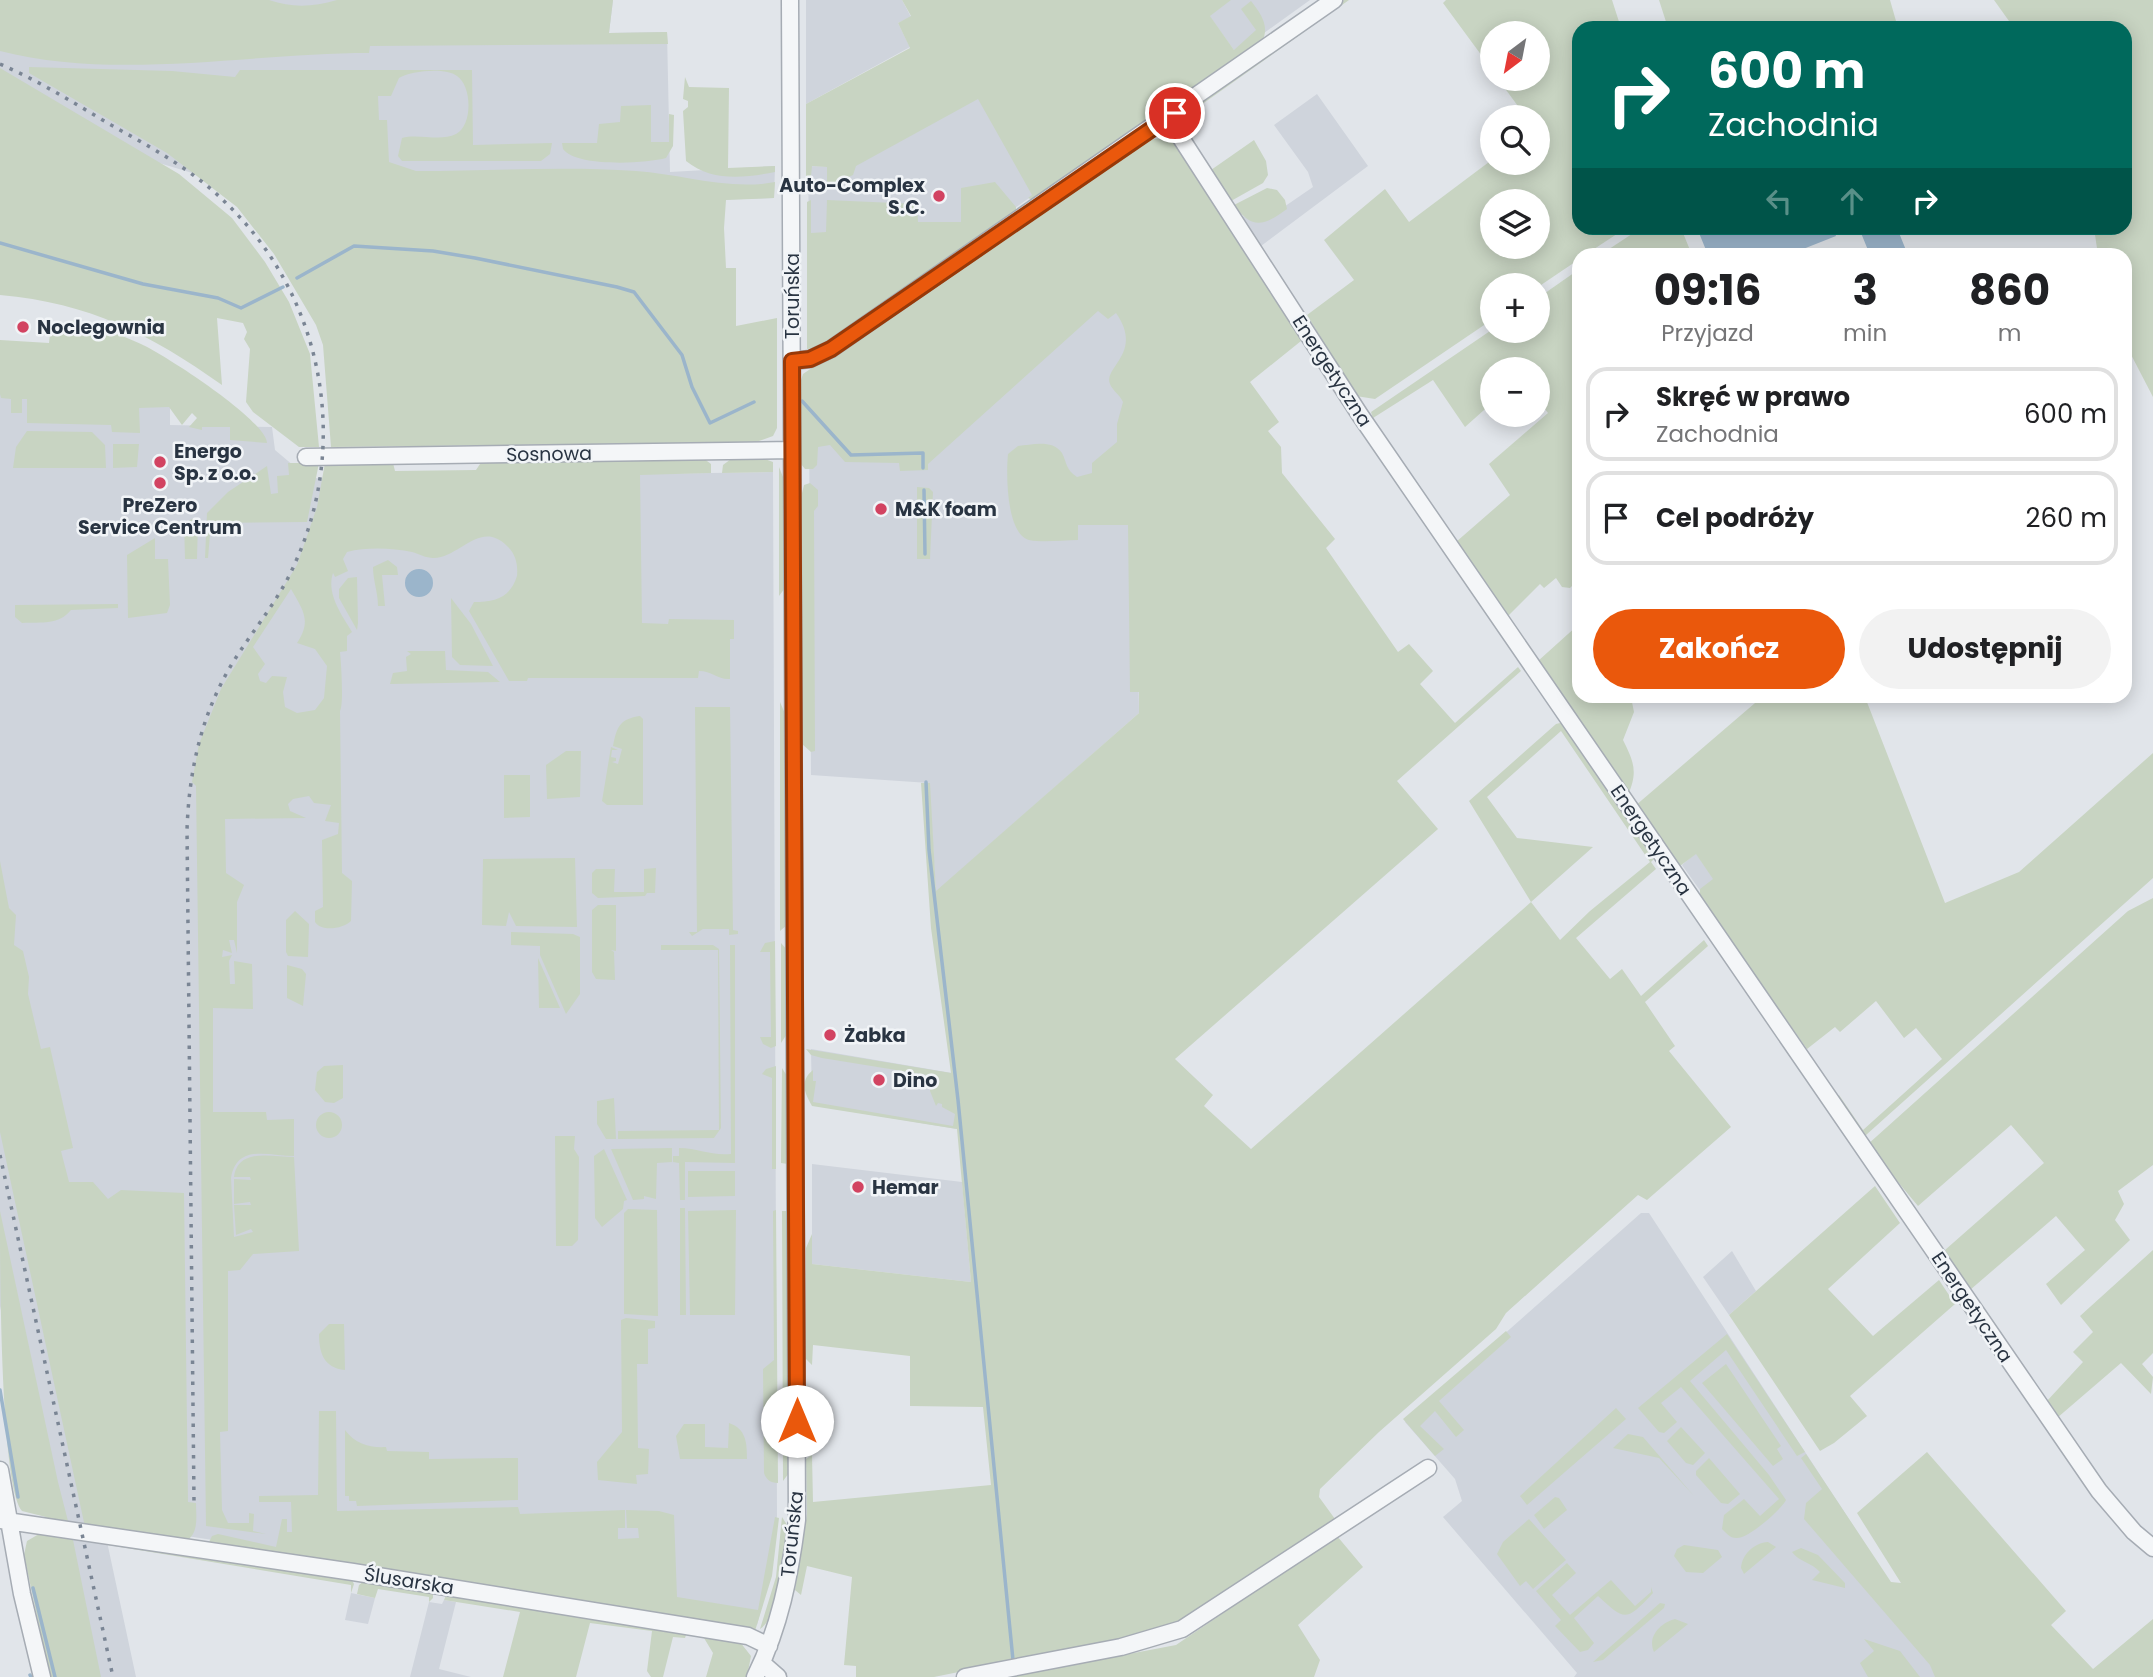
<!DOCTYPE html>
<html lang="pl">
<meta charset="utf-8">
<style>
:root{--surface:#fff;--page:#f2f2f2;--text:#202124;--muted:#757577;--line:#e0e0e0;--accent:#ea580c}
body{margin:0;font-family:Poppins,sans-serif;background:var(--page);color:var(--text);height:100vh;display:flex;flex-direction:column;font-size:26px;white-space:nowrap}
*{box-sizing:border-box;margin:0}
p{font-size:23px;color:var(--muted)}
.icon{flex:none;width:38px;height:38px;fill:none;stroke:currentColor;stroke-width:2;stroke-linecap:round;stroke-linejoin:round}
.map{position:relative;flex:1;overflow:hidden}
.side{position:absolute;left:1572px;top:248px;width:560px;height:455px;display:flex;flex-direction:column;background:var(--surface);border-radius:21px;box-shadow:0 4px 18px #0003}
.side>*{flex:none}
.top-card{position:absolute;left:1572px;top:21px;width:560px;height:214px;border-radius:21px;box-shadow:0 4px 18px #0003;background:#00695c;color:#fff;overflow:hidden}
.needle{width:46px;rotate:212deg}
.tools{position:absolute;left:1480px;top:21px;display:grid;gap:14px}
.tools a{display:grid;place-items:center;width:70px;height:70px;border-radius:50%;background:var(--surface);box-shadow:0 4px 18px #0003;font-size:35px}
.pin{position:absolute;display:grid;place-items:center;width:60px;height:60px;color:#fff;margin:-30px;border:4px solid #fff;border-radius:50%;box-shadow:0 2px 7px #0007}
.me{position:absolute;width:77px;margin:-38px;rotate:0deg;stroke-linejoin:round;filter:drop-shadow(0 0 5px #0008)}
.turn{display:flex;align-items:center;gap:24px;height:147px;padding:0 21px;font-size:32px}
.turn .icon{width:91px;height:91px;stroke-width:2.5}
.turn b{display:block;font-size:49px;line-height:60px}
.lanes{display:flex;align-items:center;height:66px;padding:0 21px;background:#0003;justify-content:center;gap:35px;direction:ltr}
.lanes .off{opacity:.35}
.eta{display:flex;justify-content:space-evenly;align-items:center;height:119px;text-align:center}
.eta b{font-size:42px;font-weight:700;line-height:49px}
.button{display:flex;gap:14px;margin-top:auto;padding:14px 21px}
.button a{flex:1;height:80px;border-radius:42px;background:var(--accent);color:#fff;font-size:28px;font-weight:700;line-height:80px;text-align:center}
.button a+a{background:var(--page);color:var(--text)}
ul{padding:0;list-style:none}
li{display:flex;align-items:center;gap:21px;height:94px;margin:0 14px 10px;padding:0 7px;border:4px solid var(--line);border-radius:21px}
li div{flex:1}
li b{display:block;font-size:26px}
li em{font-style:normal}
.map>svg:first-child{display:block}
</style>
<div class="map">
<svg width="2153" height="1677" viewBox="0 0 2153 1677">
<rect width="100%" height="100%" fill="#e1e5ea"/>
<path fill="#cfd4dc" d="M0 0H613L609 33 667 32 670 172 775 166 774 198 477 209 275 198 136 156 0 83Z
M806 0H902L911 17 898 23 910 47 806 104Z
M1198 0H1310L1236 53Z
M1060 49 1121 133 981 232 809 233 808 166 844 167Z
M1317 94 1368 166 1261 246 1241 216 1265 220 1313 187 1308 172 1274 125Z
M1133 278 1139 713 936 892 929 783 811 775 809 412Z
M0 394 170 405V425L272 427 275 450 307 477 640 518V474L773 472 777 1516 771 1570 757 1625 103 1523 136 1677H72L41 1495 0 1306Z
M1696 853 1717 884 1704 896 1682 865Z
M811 1049 952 1073 957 1129 812 1105Z
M812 1164 962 1182 971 1282 812 1264Z
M1641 1213H1649L1952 1677H1574L1577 1673 1443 1517 1462 1501 1455 1479 1405 1422Z
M1732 1251 1756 1291 1729 1315 1703 1277Z
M351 1593 375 1598 368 1624 345 1620Z
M444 1600 456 1602 439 1669 471 1677H410L429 1602 442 1604Z"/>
<path fill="#c8d4c2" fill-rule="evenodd" d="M0 0H269C293 8 312 7 337 0H613L609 33 667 32 668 44 370 46 369 53C251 53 115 81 0 51Z
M902 0H1231L1210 16 1234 50 1256 30 1241 9 1251 1C1261 14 1270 26 1262 42L1035 201 1028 198 1032 195 978 99 856 166 853 175 827 187V167L812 166 810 185 806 183V104L910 48 898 23 911 16Z
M1344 0H1349L1201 105 1188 131 1211 170 1254 140 1266 161 1268 175 1263 183 1231 201 1184 129 1187 112Z
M1446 0H1612L1621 28H1578V228H1626L1585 255 1578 256V260L1538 287 1493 285V319L1375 399 1356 396 1307 315 1354 280 1324 240 1385 189 1409 222 1493 159V163H1538V117H1526L1498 79H1538V33H1493V71L1443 3ZM1493 201H1538V247H1493Z
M1659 0H1890L1896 21 1880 28H1668Z
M1994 0H2153V397L2125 343 2124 256 2098 255 2094 228H2124V28H2014Z
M29 67 172 71 235 77 240 70H472L473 145 552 143 550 154 541 161H402L398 156 402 138C418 133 440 142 456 134 473 125 472 86 457 76 445 67 411 71 399 78L391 96H378L379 120H387L389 162 416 171C489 171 563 166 636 171 682 174 729 191 775 182L774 198 726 200 724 228 726 268H736V326L777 318V428L773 436 756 442 331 447 323 345 316 325 274 254 237 207 167 153 29 73Z
M0 68 179 174 232 218 265 262 289 302 310 354 319 447H299L253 412 246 402 250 349 244 339 247 332 243 323 217 318 222 385C150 334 90 303 0 295Z
M685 77 689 87 729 88 728 168 775 166V172C744 178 712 182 686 161L683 111 688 107V101L683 99Z
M651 105V142H669V114L674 115 673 146 666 158C644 164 576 167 563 149L562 143H597L599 124 620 122 621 106Z
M1164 138 1179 146 1290 318 1301 341 1250 382 1279 422 1268 431 1281 447 1282 473 1335 539 1326 548 1398 652 1409 644 1433 671 1420 684 1455 723 1518 667 1521 671 1397 781 1438 829 1175 1059 1213 1095 1204 1106 1251 1149 1531 902 1469 801 1556 724 1564 722 1655 858 1651 862 1656 869 1576 938 1610 979 1622 969 1641 996 1704 940 1708 946 1645 1002 1675 1046 1669 1051 1731 1127 1647 1200 1638 1195 1506 1313 1496 1329 1379 1432 1320 1489 1319 1497 1335 1519 1190 1618 1136 1636 934 1677H856V1666L844 1665 852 1577 807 1566 801 1595 795 1590 807 1514 806 1459 812 1455 813 1502 991 1485 983 1407 910 1406V1356L813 1345 812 1365 806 1359V1248L812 1234V1264L971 1282 957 1129 812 1106C806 1095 798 1082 813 1070V1081H816L813 1102 953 1126 955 1114 942 1107V1104L938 1103 936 1106 930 1091 933 1076 822 1058 811 1055 806 1049 951 1073 931 928 921 783H930L936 891 1139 713V692H1130L1128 525H1078V540C1063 540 1044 543 1029 540 1006 534 1006 473 1008 454L1018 446C1032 445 1052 439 1062 453 1067 463 1066 470 1077 477L1092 473V463L1117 442V424L1123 402C1120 395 1112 390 1110 384 1103 367 1144 353 1116 313L1108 319 1098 311 928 464V470L900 471 899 463 845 462 830 445 818 447 817 465 813 469H805L801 464 800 383 803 374 1147 140ZM1561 731 1650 862 1590 911 1560 940 1531 902 1593 847 1517 838 1487 797Z
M995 182 1016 207V216L824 347 807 349V202L811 200V233L826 232 827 200 917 204 918 222H961V188Z
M1267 188 1277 190 1285 200 1287 209C1264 226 1252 230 1234 205Z
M1641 228H1681L1692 255H1600Z
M1578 270V580L1570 588 1562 587 1556 578 1544 588 1540 584 1507 617 1456 542 1510 495 1489 464 1548 413 1538 400V369H1493V402L1465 427 1433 380 1373 418 1371 412 1493 329 1538 331V298Z
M74 320C96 327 120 334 141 344 165 355 266 420 267 443L230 440V427H202V430L189 427 197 418 192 413 182 425 169 407 139 408 140 433 112 432 111 425 27 423V399H22V413H11V399L1 398 0 394V340L49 343 50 334H63Z
M27 431 92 432 105 445 106 468H13L16 447Z
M113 444H139L137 467 113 468Z
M703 458 711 464V473L640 475 642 623 668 624 669 619 734 620V639H730V679C718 680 712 671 699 671L698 678H528L527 681H509L469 611 474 602C495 602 510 598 517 576 518 565 516 554 507 546 480 519 459 559 433 558 426 558 419 554 412 552 392 548 367 547 347 552L343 559 348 571 335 577 333 573C326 594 342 615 352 632L347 636V651L340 652C341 661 344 704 340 711L342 873 352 881 351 921C343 929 321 932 315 922V911L323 907 322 840 338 834 339 823 325 821 331 805 314 803 309 796 293 799 288 804 290 811 306 818 225 819 226 873 244 885 237 902V953L234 940H229L232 953 223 950 222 957 232 955 229 961 230 984H235L234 961 252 964 253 1009 213 1008V1112H266L267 1120 294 1119V1156C270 1156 237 1143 231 1178L234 1237 253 1232 251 1229 236 1235 234 1205H251L250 1202 234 1204V1179L251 1180 250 1177H234C238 1147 272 1157 294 1157L299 1251 253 1254 240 1270 228 1271V1431L220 1432 222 1510 228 1523H249V1513L254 1514 253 1531 266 1534 206 1526 196 786 192 782 199 744 221 689 297 565 317 507 325 463H393L395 471 476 470 482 461ZM291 589C303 610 312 621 297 643L315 649 327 666 324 698 315 710 297 713 285 707 283 692 287 677 272 676 266 683 260 681 258 674 265 664 253 647Z
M762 458 773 462V472L722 473 723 465 731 459Z
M288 463H319L307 522 211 523 208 558H205L207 513 228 492 267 466 271 494 278 493 277 476 289 475Z
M779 467 785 482V588L779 596Z
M810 483 818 490V506L814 511 815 751 811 752 802 744 801 497 804 485Z
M917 487 929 488 933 492 930 559H917Z
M194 518 198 522 197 559H185L184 523Z
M155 538V559H168L170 605 167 613 128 618 127 555Z
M388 560 397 567 398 575H382L385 606H378C378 592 373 581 373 567Z
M357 577 358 623 357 630 339 598V589L348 578Z
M451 598 471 624 493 666 460 665 452 657Z
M118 604V608L71 610C59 625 42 622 22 623L15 617V605Z
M1578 625V696L1631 697 1634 712 1623 740C1634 762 1638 772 1628 795L1538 661Z
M407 651H445L446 670 488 672 500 682 390 684 393 673 407 671 406 657 411 654Z
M1762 697H1865L1945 903 2019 872 2153 753V878L1866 1135 1860 1136 1836 1100 1839 1095 1863 1130 1942 1059 1916 1028 1904 1038 1876 1001 1840 1032 1835 1027 1807 1049 1700 898V889L1713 879 1696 854 1676 869 1635 806Z
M780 702 786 716 787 925 780 931Z
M695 707H730L733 930 738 931V934L729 935V929H703L692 936 689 932H697Z
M640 716 643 719V805H607L602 801 611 747 618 750H612L611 757 616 758V761L612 762 618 764 622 749 613 746C617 726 620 719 640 716Z
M566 751H581L580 797 547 799 546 765Z
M530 775V817L504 818V775Z
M575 858 577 927 516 926 509 912 506 926 482 925 483 859Z
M0 861 9 908 16 915 14 945 23 951 29 977 28 994 41 1049 50 1047 73 1148 61 1151 69 1182H93L108 1199 121 1190 184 1193 188 1502 196 1503C196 1515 199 1531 188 1540L85 1527 0 1132Z
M656 868 655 893H647L645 896 598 898 592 893V873L596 869H615L614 892H644V869Z
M2153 898V1165L2118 1191 2124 1204 2115 1220 2130 1240 2061 1305 2046 1284 2085 1250 2056 1216 1970 1290 1945 1250 2044 1163 2011 1125 1918 1206 1867 1145 2128 911Z
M598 905H616V951L611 950 614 952 615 980 596 979 592 972V910Z
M295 911 309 924 308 957 288 956 286 952V920Z
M511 932 573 934 580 937V994L566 1014 540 955V946L511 945Z
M775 941 776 1046 771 1048 763 1044 760 1037H771L770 952H760L765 943Z
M781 943 787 950V1034L781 1043Z
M661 945H713L719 949 721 1128 714 1138 618 1139V1131L719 1130 718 950H661Z
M730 945H735V1163L685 1162V1200H680L679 1163 673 1162V1156H679V1148C698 1148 711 1156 731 1154Z
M538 958 560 1008H539Z
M287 965 302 969 306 974 303 1006 287 998Z
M343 1065V1098L334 1103 325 1102 315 1090 317 1072 324 1066Z
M776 1066V1169H772V1078L762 1074 766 1069Z
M782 1068 787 1076 788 1164 781 1163Z
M614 1098 616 1139H606L597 1124V1101Z
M316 1125a13 13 0 1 1 26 0a13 13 0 1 1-26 0Z
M555 1136H575L574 1149 579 1157 578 1240 572 1246H556Z
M672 1148V1162L657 1163 656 1199 644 1196V1199L633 1200 611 1149Z
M604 1149 627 1200 624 1201 623 1209 602 1227 595 1218 594 1156Z
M688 1171H735V1196L688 1197Z
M1875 1186 1900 1223 1828 1289 1873 1336 1939 1280 1955 1304 1850 1396 1867 1416 1834 1443 1820 1451 1729 1315Z
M680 1208H685L686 1315H680Z
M628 1209 657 1210 658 1316 624 1314V1213Z
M736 1210 735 1315H690L688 1211Z
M776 1210 778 1483C770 1483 766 1479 764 1473L763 1369 774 1360 773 1211Z
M0 1211 58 1482 69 1525 45 1522 46 1517 22 1511C0 1485 0 1262 0 1211Z
M782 1211H788L789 1473 783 1481Z
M2153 1250V1353L2142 1364 2153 1377 2151 1394 2121 1363 2057 1418 2046 1402 2083 1362 2073 1352 2093 1332 2080 1316Z
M626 1318 655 1321V1328L648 1329V1364H637L638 1448 649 1449 648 1474 636 1475 637 1484 598 1480 597 1462 622 1432 621 1320Z
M329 1324H344L345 1370C324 1368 319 1353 319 1334Z
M1506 1331 1511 1337 1439 1401 1464 1430 1456 1437 1435 1411 1420 1426 1444 1449 1435 1456 1403 1419Z
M1727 1334 1805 1452 1797 1456 1726 1350 1690 1381 1769 1475 1786 1500C1782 1509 1747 1540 1736 1538 1730 1538 1726 1533 1722 1529L1724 1515 1744 1499 1760 1516 1779 1499 1681 1387 1661 1403 1677 1422 1664 1433 1659 1432 1638 1408Z
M1726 1364 1781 1446 1777 1449 1783 1459 1773 1466 1702 1383Z
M1616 1408 1626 1419 1527 1505 1520 1496Z
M319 1411H336L337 1511 518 1507 520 1514 625 1510V1528H618V1539L639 1538 638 1528H627L626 1510 659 1511 674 1515 677 1597 758 1610 775 1517 779 1518 772 1576 755 1631 214 1545 209 1542 212 1536 218 1534 276 1547 282 1519H287V1532H292L291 1502H259V1496L318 1495Z
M729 1423C746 1429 747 1442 747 1459H680L676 1436 684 1424H705V1447L728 1448Z
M1681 1427 1705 1453 1693 1465 1686 1463 1667 1441Z
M345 1430C355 1444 370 1448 386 1447L387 1451 429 1452V1459L518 1458V1500L357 1506 356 1501H349V1496H345Z
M1628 1434 1643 1437 1694 1496 1659 1458 1613 1448Z
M1927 1452 2066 1611 2051 1625 2093 1669 2153 1619V1677H1935L1930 1665 1804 1519 1806 1503 1822 1489 1801 1458 1806 1454 1891 1582 1901 1583 1857 1513Z
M1709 1458 1740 1494 1728 1504 1721 1503 1696 1475V1471Z
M1555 1497 1559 1498 1567 1510 1544 1529 1534 1515Z
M782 1517 787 1525C786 1550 781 1616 760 1629L776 1577Z
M1529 1519 1566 1560 1533 1589 1526 1581 1520 1586 1497 1554 1503 1542Z
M39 1534 72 1535 101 1677H50L24 1555 27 1541Z
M1337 1536 1363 1567 1298 1625 1320 1660 1314 1677H1008L1176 1645Z
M107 1541 351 1578 354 1584 351 1593V1585L108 1545Z
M1768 1542 1776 1547 1744 1574 1741 1568C1742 1554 1754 1543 1768 1542Z
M1684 1545 1718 1550 1722 1557 1703 1573 1686 1572 1674 1556 1677 1549Z
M1801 1548 1818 1555 1845 1583V1588L1812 1580 1820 1572C1811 1562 1799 1562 1792 1552Z
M1567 1563 1576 1573 1552 1595 1570 1615 1611 1580 1635 1606 1651 1592V1587L1653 1593C1626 1622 1625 1621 1598 1596L1574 1618 1594 1643 1588 1650 1580 1652 1555 1626 1561 1620 1536 1591Z
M365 1580 433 1591V1598L429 1602V1597L378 1589 375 1598 357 1594 359 1585Z
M447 1593 740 1642 751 1656 747 1677H706L713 1653 704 1638 686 1635 685 1638 673 1637 663 1677H651L647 1671 652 1631 590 1623 576 1677H503L520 1612 444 1600Z
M1660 1603 1665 1604 1664 1608 1603 1660 1593 1662Z
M1675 1619 1688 1624 1654 1652C1647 1637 1660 1623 1675 1619Z
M1864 1639 1900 1651 1920 1677H1868L1860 1663 1874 1651Z"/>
<path fill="#9bb5cb" d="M1697 228H1833L1836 236 1788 255H1708Z
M1864 228H1897L1908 255H1870L1861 233Z
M405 583a14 14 0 1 1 28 0a14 14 0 1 1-28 0Z"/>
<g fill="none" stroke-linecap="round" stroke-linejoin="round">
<path stroke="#9bb5cb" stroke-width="3.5" d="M0 243 143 284 218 298 241 308 283 287
M297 278 354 246 433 251 475 258 617 287 634 292 682 355 692 387 710 423 754 402
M802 401 851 455 923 453V468
M924 490 925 554
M926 782 929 850 958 1100 1013 1660
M0 1390 18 1497
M33 1588 55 1677
M30 1675 31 1677
M1014 1676V1677"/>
<defs>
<path id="minor" d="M1168 118 1360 415 2099 1491 2134 1532 2153 1548
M792 361 810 359 831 349 1334 0
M306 457 792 450
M0 1470 22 1594 42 1677
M0 1520 353 1572 748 1636 769 1646
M762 1663 778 1677
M755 1677C780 1627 790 1575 797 1520L790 0
M965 1677 1121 1647 1182 1629 1428 1468"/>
</defs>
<use href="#minor" stroke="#a6acb4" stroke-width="19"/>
<use href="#minor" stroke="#f4f6f8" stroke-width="16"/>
<path stroke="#7a8594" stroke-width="3.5" stroke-dasharray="3.5 7" stroke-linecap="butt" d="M0 64C39 81 74 103 111 125 152 148 195 171 228 205 322 297 350 440 296 561 281 597 256 626 235 659 202 711 189 769 187 830L194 1502
M0 1155 113 1677"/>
</g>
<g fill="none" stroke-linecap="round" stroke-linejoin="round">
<defs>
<path id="route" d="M797 1421 792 361 810 359 831 349 1175 113"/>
</defs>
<use href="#route" stroke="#983908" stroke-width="18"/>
<use href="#route" stroke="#ea580c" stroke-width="12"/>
</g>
<g fill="#d24361" stroke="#f1f4f7" stroke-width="2.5">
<circle cx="939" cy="196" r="7"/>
<circle cx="23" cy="327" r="7"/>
<circle cx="160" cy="462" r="7"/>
<circle cx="160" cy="483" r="7"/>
<circle cx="881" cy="509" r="7"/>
<circle cx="830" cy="1035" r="7"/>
<circle cx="879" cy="1080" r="7"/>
<circle cx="858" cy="1187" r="7"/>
</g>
<g text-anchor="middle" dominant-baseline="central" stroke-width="5" stroke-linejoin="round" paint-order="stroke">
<g font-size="19" font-weight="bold" fill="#293442" stroke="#f1f4f7" text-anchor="start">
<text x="925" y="185" text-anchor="end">Auto-Complex<tspan x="925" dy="22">S.C.</tspan></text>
<text x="37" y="327">Noclegownia</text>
<text x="174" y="451">Energo<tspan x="174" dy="22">Sp. z o.o.</tspan></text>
<text x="160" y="505" text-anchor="middle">PreZero<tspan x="160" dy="22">Service Centrum</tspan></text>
<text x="895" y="509">M&amp;K foam</text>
<text x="844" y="1035">Żabka</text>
<text x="893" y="1080">Dino</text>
<text x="872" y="1187">Hemar</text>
</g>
<g font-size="19" fill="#293442" stroke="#f1f4f7">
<text transform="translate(792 296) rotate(-90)">Toruńska</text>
<text transform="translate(1332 371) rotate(57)">Energetyczna</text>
<text transform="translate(549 454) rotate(-1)">Sosnowa</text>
<text transform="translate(1651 840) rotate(56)">Energetyczna</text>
<text transform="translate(1972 1307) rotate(56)">Energetyczna</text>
<text transform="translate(792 1534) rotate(-84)">Toruńska</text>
<text transform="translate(409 1581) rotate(9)">Ślusarska</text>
</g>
</g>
</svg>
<div class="tools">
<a><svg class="needle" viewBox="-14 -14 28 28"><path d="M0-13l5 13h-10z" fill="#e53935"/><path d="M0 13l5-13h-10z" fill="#757577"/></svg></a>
<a><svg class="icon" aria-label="search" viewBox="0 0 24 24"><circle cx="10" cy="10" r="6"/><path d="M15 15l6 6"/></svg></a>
<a><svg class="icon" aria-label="layers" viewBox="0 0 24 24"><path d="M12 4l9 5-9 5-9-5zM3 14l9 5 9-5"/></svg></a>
<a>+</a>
<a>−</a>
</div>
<div class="pin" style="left:1175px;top:113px;background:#d93025"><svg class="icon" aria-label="arrive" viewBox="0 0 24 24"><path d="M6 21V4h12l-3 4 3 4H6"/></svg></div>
<svg class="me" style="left:797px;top:1421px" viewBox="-20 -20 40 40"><circle r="19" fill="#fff"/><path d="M0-13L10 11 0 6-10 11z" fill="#ea580c"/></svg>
<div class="top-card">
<div class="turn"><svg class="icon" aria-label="right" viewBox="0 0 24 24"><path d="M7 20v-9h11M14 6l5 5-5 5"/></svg><div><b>600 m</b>Zachodnia</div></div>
<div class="lanes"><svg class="icon off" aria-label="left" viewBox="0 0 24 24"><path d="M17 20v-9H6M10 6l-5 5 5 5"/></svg><svg class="icon off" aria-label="ahead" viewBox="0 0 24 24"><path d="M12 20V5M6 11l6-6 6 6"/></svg><svg class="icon" aria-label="right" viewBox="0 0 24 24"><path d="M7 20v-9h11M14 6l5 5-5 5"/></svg></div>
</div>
<section class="side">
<div class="eta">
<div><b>09:16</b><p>Przyjazd</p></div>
<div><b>3</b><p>min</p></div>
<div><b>860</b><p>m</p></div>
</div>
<ul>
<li><svg class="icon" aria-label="right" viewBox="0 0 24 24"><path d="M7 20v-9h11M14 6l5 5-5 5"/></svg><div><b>Skręć w prawo</b><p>Zachodnia</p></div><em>600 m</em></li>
<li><svg class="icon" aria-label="arrive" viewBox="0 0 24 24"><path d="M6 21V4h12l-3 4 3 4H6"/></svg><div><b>Cel podróży</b></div><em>260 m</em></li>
</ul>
<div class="button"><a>Zakończ</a><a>Udostępnij</a></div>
</section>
</div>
